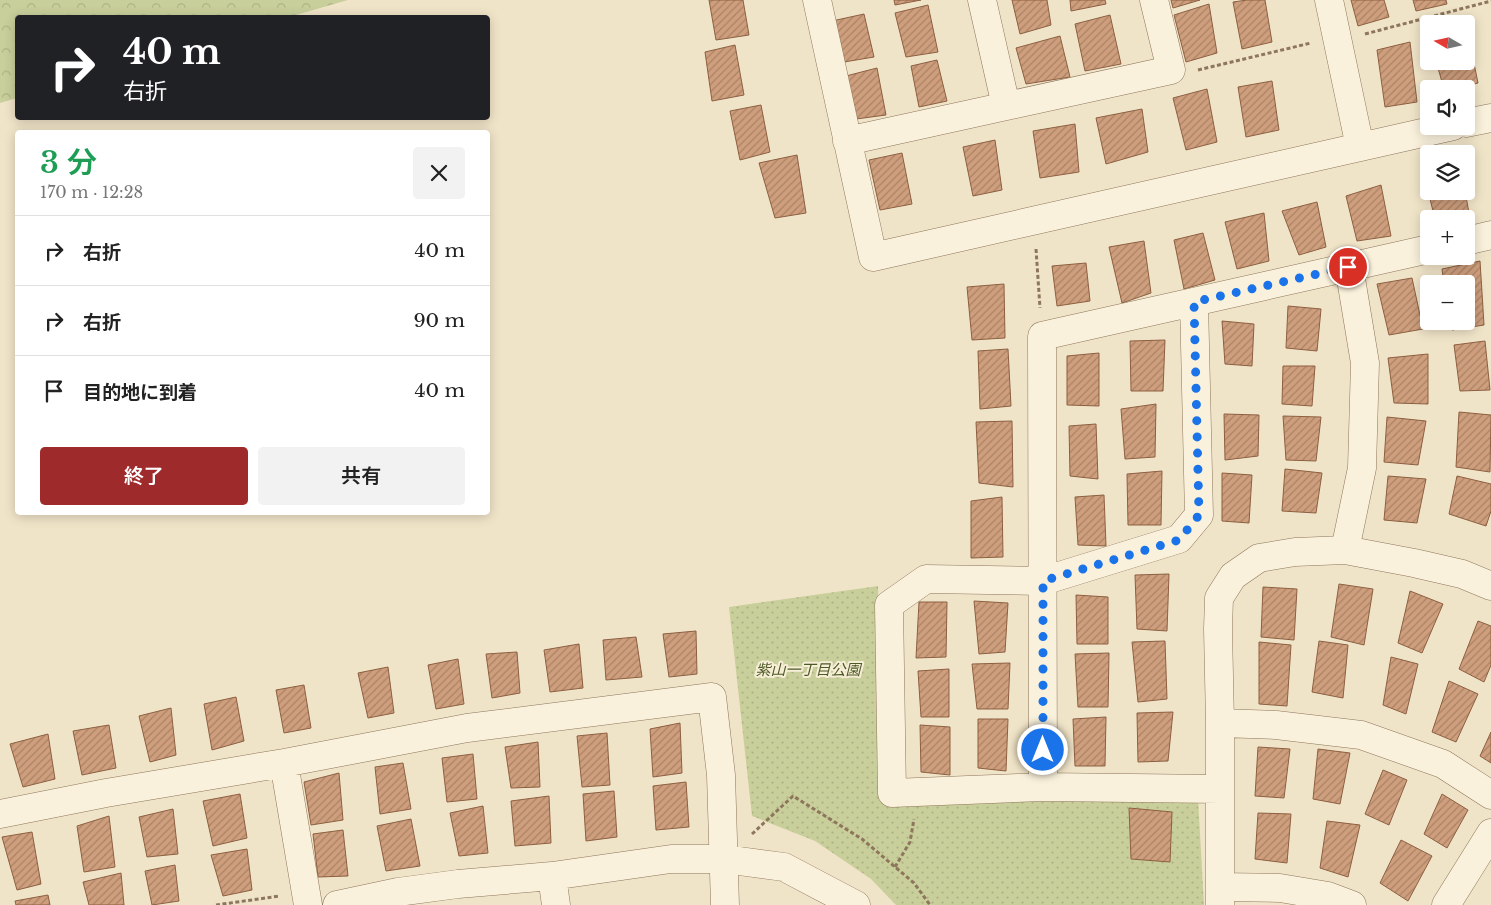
<!DOCTYPE html>
<html lang="ja">
<meta charset="utf-8">
<style>
:root{--surface:#fff;--page:#f2f2f2;--text:#222;--muted:#767676;--line:#e0e0e0;--accent:#9e2a2b}
body{margin:0;font-family:"Libre Baskerville","Noto Sans JP",serif;background:var(--page);color:var(--text);height:100vh;display:flex;flex-direction:column;font-size:19px;white-space:nowrap}
*{box-sizing:border-box;margin:0}
p{font-size:16px;color:var(--muted)}
.icon{flex:none;width:28px;height:28px;fill:none;stroke:currentColor;stroke-width:2;stroke-linecap:round;stroke-linejoin:round}
.map{position:relative;flex:1;overflow:hidden}
.side{position:absolute;left:15px;top:130px;width:475px;height:385px;display:flex;flex-direction:column;background:var(--surface);border-radius:5px;box-shadow:0 2px 12px #0003}
.side>*{flex:none}
.guide{position:absolute;left:15px;top:15px;width:475px;height:105px;border-radius:5px;box-shadow:0 2px 12px #0003;background:#202124;color:#fff;overflow:hidden}
.needle{width:32px;rotate:279deg}
.controls{position:absolute;left:1420px;top:15px;display:grid;gap:10px}
.controls a{display:grid;place-items:center;width:55px;height:55px;border-radius:5px;background:var(--surface);box-shadow:0 2px 12px #0003;font-size:25px}
.pin{position:absolute;display:grid;place-items:center;width:42px;height:42px;color:#fff;margin:-21px;border:2px solid #fff;border-radius:50%;box-shadow:0 1px 5px #0007}
.me{position:absolute;width:55px;margin:-28px;rotate:0deg;stroke-linejoin:round;filter:drop-shadow(0 0 4px #0008)}
.turn{display:flex;align-items:center;gap:18px;height:105px;padding:0 25px;font-size:22px}
.turn .icon{width:65px;height:65px;stroke-width:2.5}
.turn b{display:block;font-size:35px;line-height:42px}
.round{display:grid;place-items:center;flex:none;width:52px;height:52px;border-radius:5px;background:var(--page)}
.overview{display:flex;align-items:center;justify-content:space-between;height:85px;padding:0 25px}
h1{font-size:30px;font-weight:600;line-height:38px;color:#1e9e55}
.primary-button{display:flex;gap:10px;margin-top:auto;padding:10px 25px}
.primary-button a{flex:1;height:58px;border-radius:5px;background:var(--accent);color:#fff;font-size:20px;font-weight:600;line-height:58px;text-align:center}
.primary-button a+a{background:var(--page);color:var(--text)}
ul{padding:0;list-style:none}
li{display:flex;align-items:center;gap:15px;height:70px;padding:0 25px;border-top:1px solid var(--line)}
li div{flex:1}
li b{display:block;font-size:19px}
li em{font-style:normal}
.map>svg:first-child{display:block}
</style>
<div class="map">
<svg width="1491" height="905" viewBox="0 0 1491 905">
<defs>
<pattern id="forest-crowns" width="20" height="18" patternUnits="userSpaceOnUse" patternTransform="scale(1.25)"><rect width="20" height="18" fill="#c9cf9b"/><path d="M2 6a3 3 0 1 1 6 0M12 15a3 3 0 1 1 6 0" fill="none" stroke="#aeb285"/></pattern>
<pattern id="park-dots" width="8" height="8" patternUnits="userSpaceOnUse" patternTransform="scale(1.25)"><rect width="8" height="8" fill="#c9cf9b"/><path d="M2 2h.1M6 6h.1" fill="none" stroke="#aeb285" stroke-width="1.8" stroke-linecap="round"/></pattern>
<pattern id="building-hatch" width="6" height="6" patternUnits="userSpaceOnUse" patternTransform="scale(1.25)"><rect width="6" height="6" fill="#cf9f7d"/><path d="M-1 1l2-2M0 6l6-6M5 7l2-2" fill="none" stroke="#a98266"/></pattern>
</defs>
<rect width="100%" height="100%" fill="#f0e4c8"/>
<path fill="url(#forest-crowns)" d="M0 0H348L289 17 18 18 17 98 0 103Z"/>
<path fill="url(#park-dots)" d="M878 586 882 782 1198 798 1204 905H896L871 879 815 841 752 816 729 607Z"/>
<path fill="url(#building-hatch)" stroke="#8d5f41" d="M709 0H743L749 35 716 40Z
M894 0H921L895 5Z
M1012 0H1047L1051 25 1020 34Z
M1070 0H1105L1106 4 1071 11Z
M1171 0H1200L1173 8Z
M1247 0H1265L1272 42 1242 49 1233 2Z
M1351 0H1384L1389 17 1358 26Z
M1413 0H1446L1447 4 1416 11Z
M1209 4 1217 53 1186 62 1174 15Z
M928 5 938 52 906 57 895 13Z
M864 14 874 57 844 62 832 21Z
M1110 15 1121 64 1085 71 1075 24Z
M1466 34H1468L1478 83 1457 89H1444L1436 61H1466Z
M1060 36 1070 77 1026 84 1016 48Z
M1410 42 1417 102 1385 107 1377 50Z
M735 45 744 95 712 101 705 52Z
M937 60 947 101 919 107 911 66Z
M877 68 886 115 856 119 846 76Z
M1272 81 1279 130 1246 137 1238 87Z
M1207 89 1217 142 1186 150 1173 98Z
M761 105 770 152 740 160 730 111Z
M1142 109 1148 152 1106 164 1096 118Z
M1075 124 1079 172 1040 178 1033 131Z
M995 140 1002 190 973 196 963 147Z
M902 153 912 204 880 210 869 160Z
M797 155 806 213 775 218 759 163Z
M1429 178V191H1465L1469 213 1449 219H1435L1425 179Z
M1381 185 1391 236 1357 241 1346 196Z
M1317 202 1326 247 1299 255 1282 211Z
M1264 213 1269 261 1237 269 1225 222Z
M1203 233 1215 280 1184 289 1174 240Z
M1144 241 1151 293 1122 303 1109 247Z
M1480 261 1484 325 1452 330 1451 321H1466V284H1444L1442 269Z
M1086 263 1090 301 1057 306 1052 266Z
M1412 278 1423 329 1389 335 1377 284Z
M1004 284 1005 338 972 340 967 287Z
M1288 306 1321 309 1317 351 1286 348Z
M1222 321 1254 324 1252 366 1225 364Z
M1165 340 1163 391H1131L1130 341Z
M1485 341 1490 390 1460 391 1454 345Z
M1008 349 1011 406 980 409 978 351Z
M1099 353V406L1067 405V356Z
M1428 354V404L1394 403 1388 358Z
M1283 366H1315L1312 406 1282 404Z
M1156 404 1155 457 1125 459 1121 409Z
M1459 412 1491 415 1490 472 1456 467Z
M1224 414 1259 415 1258 456 1225 460Z
M1283 416 1321 417 1316 461 1286 460Z
M1387 417 1426 421 1418 465 1384 462Z
M1012 421 1013 487 979 483 976 422Z
M1096 424 1098 479 1070 476 1069 426Z
M1285 469 1322 473 1316 513 1282 511Z
M1162 471 1161 525H1128L1127 474Z
M1222 473 1252 475 1249 523 1222 521Z
M1388 476 1426 479 1417 523 1384 520Z
M1457 476 1491 484V511L1486 526 1449 514Z
M1104 495 1106 546 1078 545 1075 497Z
M1002 497 1003 557 971 558V501Z
M1169 574 1167 631 1137 629 1135 575Z
M1339 584 1373 589 1364 645 1331 637Z
M1263 587 1297 589 1294 640 1261 637Z
M1410 591 1443 604 1422 653 1398 643Z
M1076 595 1108 597V644H1077Z
M974 601 1008 603 1005 652 979 654Z
M919 602H947L946 657 916 658Z
M1478 621 1491 626V665L1484 682 1459 669Z
M696 631 697 674 669 677 663 634Z
M636 637 642 677 606 680 603 640Z
M1165 641 1167 699 1138 702 1132 642Z
M1319 641 1348 645 1343 698 1312 692Z
M1259 642 1291 645 1287 706 1259 704Z
M579 644 583 688 550 692 544 650Z
M517 652 520 693 492 698 486 654Z
M1109 653 1108 707H1078L1075 654Z
M1391 657 1418 664 1406 714 1383 705Z
M458 659 464 704 436 709 428 665Z
M1010 663 1008 709H977L972 664Z
M388 667 394 713 368 718 358 673Z
M949 669V717H921L918 671Z
M1449 681 1478 694 1456 742 1432 732Z
M304 685 311 728 284 733 276 690Z
M236 697 244 741 212 750 204 704Z
M171 708 176 755 150 762 139 716Z
M1173 712 1168 761 1138 762 1137 713Z
M1106 717 1105 766H1075L1073 719Z
M978 719H1008L1006 771 978 768Z
M680 723 682 773 653 777 650 729Z
M109 725 116 768 82 775 73 731Z
M920 725 950 727V775L921 772Z
M1491 732V763L1480 756Z
M607 733 610 785 582 787 577 736Z
M48 734 55 779 23 787 10 744Z
M538 742 540 787 511 788 505 747Z
M1258 747 1290 749 1284 798 1255 796Z
M1318 749 1350 753 1340 804 1313 799Z
M473 754 477 799 447 802 442 758Z
M403 763 411 809 380 814 375 767Z
M1383 770 1407 780 1389 825 1365 814Z
M339 773 343 820 311 825 304 782Z
M686 782 689 827 656 830 653 786Z
M614 791 617 837 586 841 583 794Z
M240 794 247 838 213 846 203 801Z
M1442 794 1468 810 1447 848 1424 834Z
M549 796 551 843 515 846 511 801Z
M483 806 488 853 459 856 450 813Z
M1129 808 1172 812 1170 862 1131 859Z
M173 809 178 854 147 857 139 817Z
M1258 813 1291 814 1287 863 1255 859Z
M109 816 115 867 84 872 77 826Z
M411 819 420 866 386 871 377 826Z
M1327 821 1360 825 1348 877 1320 868Z
M343 830 348 876 318 877 313 834Z
M32 832 41 884 17 890 2 837Z
M1401 840 1432 856 1408 901 1380 883Z
M247 849 252 890 223 896 211 855Z
M175 865 179 901 152 905 145 871Z
M121 873 124 905H89L83 882Z
M48 895 50 905H16L15 901Z"/>
<g fill="none" stroke-linecap="round" stroke-linejoin="round">
<defs>
<path id="street" d="M817 0 873 257 1453 126
M982 0 1006 106
M1329 0 1360 147
M1466 123 1491 118
M847 141 1171 70 1154 0
M1466 241 1491 235
M1194 302 1199 515 1179 539 1043 581 926 579 889 605 892 793 1043 787 1220 789
M1345 550 1362 468 1365 363 1349 267
M1220 723 1276 725 1361 735 1443 764 1491 795
M284 763 308 905
M1043 787 1042 336 1429 249
M0 814 106 793 284 763 467 728 712 697 721 775 725 905
M552 876 556 905
M1220 887 1280 888 1328 896 1352 905
M337 905 398 892 458 884 552 876 671 859H724L784 867 856 905
M1220 905V723L1218 629 1219 598 1233 576 1259 558 1295 552 1345 550 1414 563 1462 574 1491 586
M1446 905 1491 833"/>
</defs>
<use href="#street" stroke="#8d765c" stroke-width="29"/>
<path stroke="#8d765c" stroke-width="3" stroke-dasharray="4 2.5" stroke-linecap="butt" d="M1365 34 1491 1
M1198 70 1311 43
M1036 249 1040 308
M752 834 793 796 862 839 914 883 930 905
M895 867 910 842 914 819
M216 905 280 896"/>
<use href="#street" stroke="#faf1dc" stroke-width="28"/>
</g>
<g fill="none" stroke-linecap="round" stroke-linejoin="round">
<path stroke="#1a73e8" stroke-width="9" stroke-dasharray="0 16.2" d="M1043 750V581L1179 540 1199 515 1194 302 1348 267"/>
</g>
<g text-anchor="middle" dominant-baseline="central" stroke-width="4" stroke-linejoin="round" paint-order="stroke">
<g font-size="15" font-style="italic" fill="#4d5a26" stroke="#f7eed8">
<text x="808" y="669">紫山一丁目公園</text>
</g>
</g>
</svg>
<div class="controls">
<a><svg class="needle" viewBox="-14 -14 28 28"><path d="M0-13l5 13h-10z" fill="#e53935"/><path d="M0 13l5-13h-10z" fill="#767676"/></svg></a>
<a><svg class="icon" aria-label="sound" viewBox="0 0 24 24"><path d="M4 9h4l5-4v14l-5-4H4zM17 9q2 3 0 6"/></svg></a>
<a><svg class="icon" aria-label="layers" viewBox="0 0 24 24"><path d="M12 4l9 5-9 5-9-5zM3 14l9 5 9-5"/></svg></a>
<a>+</a>
<a>−</a>
</div>
<div class="pin" style="left:1348px;top:267px;background:#d93025"><svg class="icon" aria-label="arrive" viewBox="0 0 24 24"><path d="M6 21V4h12l-3 4 3 4H6"/></svg></div>
<svg class="me" style="left:1043px;top:750px" viewBox="-20 -20 40 40"><circle r="17" fill="#1a73e8" stroke="#fff" stroke-width="3"/><path d="M0-11L8 9 0 5-8 9z" fill="#fff"/></svg>
<div class="guide">
<div class="turn"><svg class="icon" aria-label="right" viewBox="0 0 24 24"><path d="M7 20v-9h11M14 6l5 5-5 5"/></svg><div><b>40 m</b>右折</div></div>
</div>
<section class="side">
<div class="overview"><div><h1>3 分</h1><p>170 m · 12:28</p></div><a class="round"><svg class="icon" aria-label="close" viewBox="0 0 24 24"><path d="M6 6l12 12M18 6L6 18"/></svg></a></div>
<ul>
<li><svg class="icon" aria-label="right" viewBox="0 0 24 24"><path d="M7 20v-9h11M14 6l5 5-5 5"/></svg><div><b>右折</b></div><em>40 m</em></li>
<li><svg class="icon" aria-label="right" viewBox="0 0 24 24"><path d="M7 20v-9h11M14 6l5 5-5 5"/></svg><div><b>右折</b></div><em>90 m</em></li>
<li><svg class="icon" aria-label="arrive" viewBox="0 0 24 24"><path d="M6 21V4h12l-3 4 3 4H6"/></svg><div><b>目的地に到着</b></div><em>40 m</em></li>
</ul>
<div class="primary-button"><a>終了</a><a>共有</a></div>
</section>
</div>
